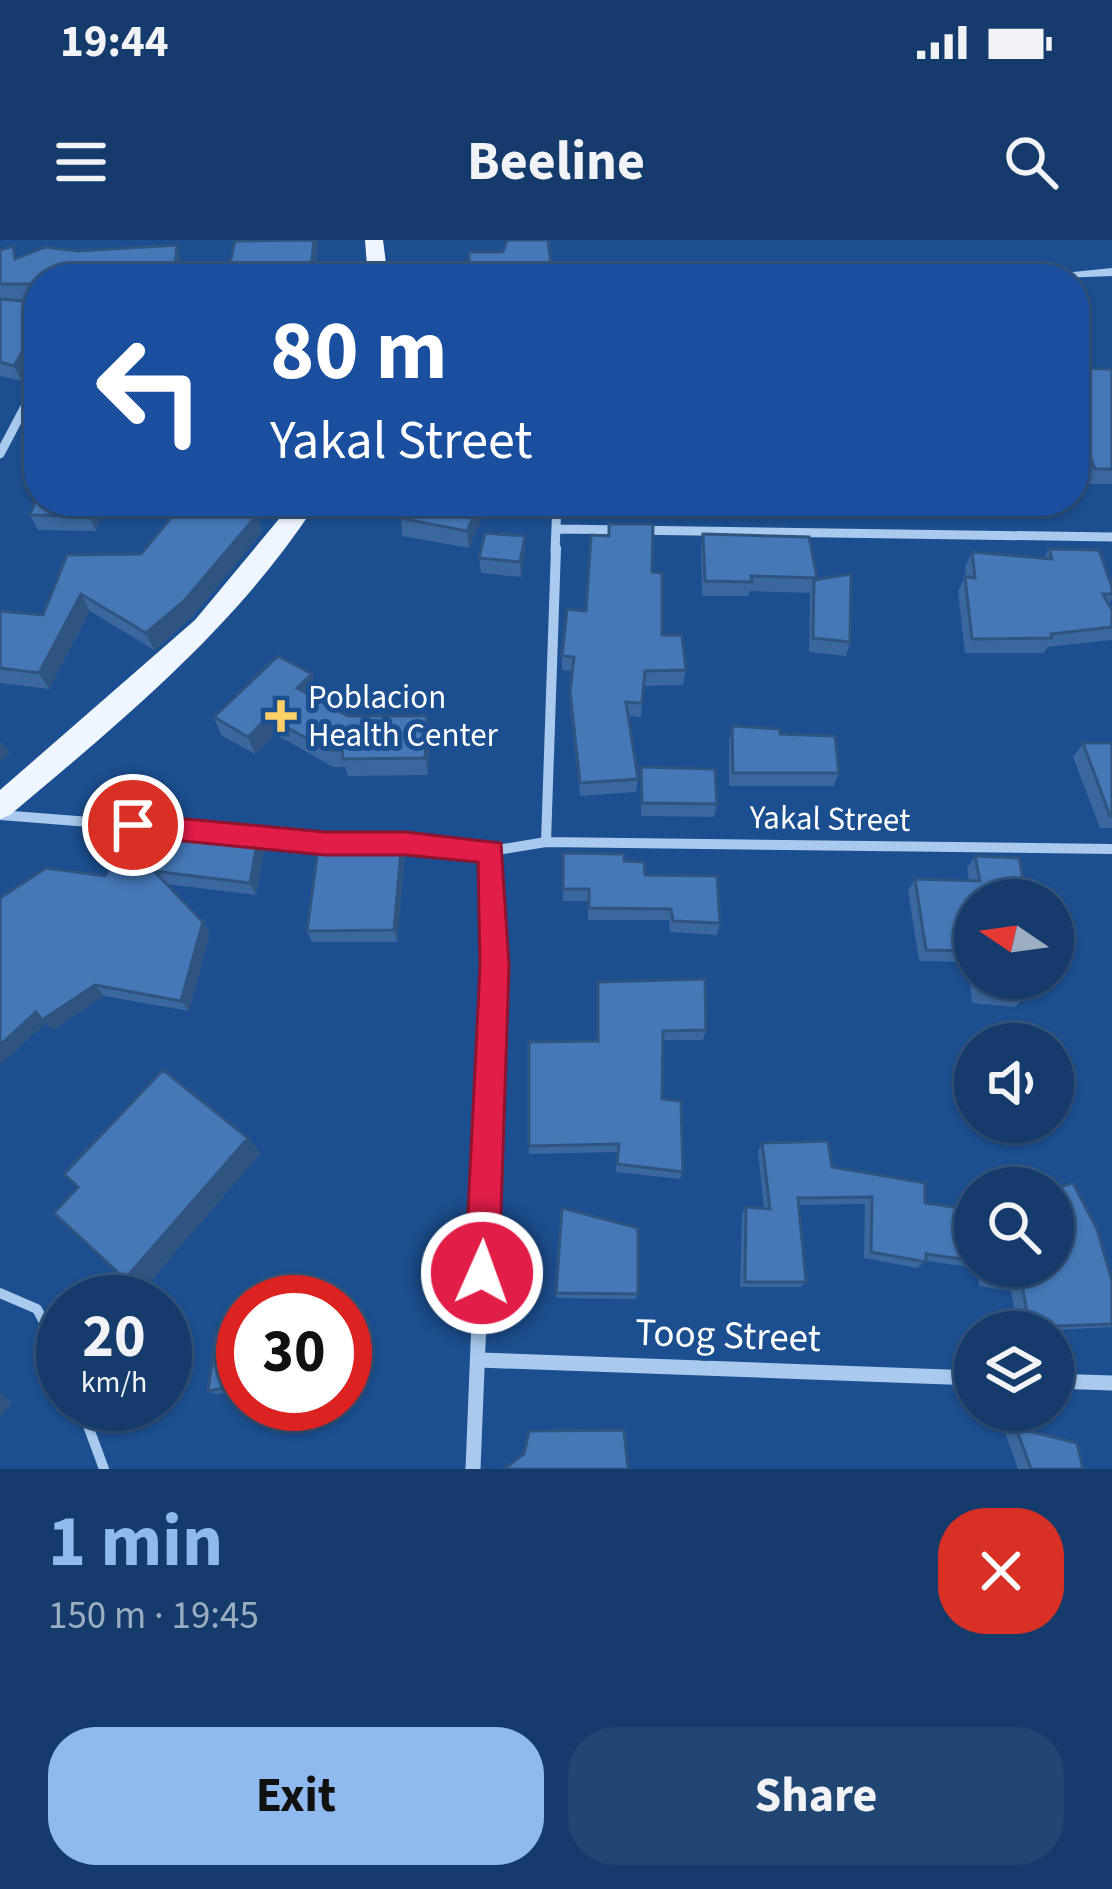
<!DOCTYPE html>
<meta charset="utf-8">
<style>
:root{--surface:#143b6b;--page:#214673;--text:#f1f3f6;--muted:#9dadc1;--line:#33557e;--accent:#90b9f0}
body{margin:0;font-family:"Source Sans 3",sans-serif;background:var(--page);color:var(--text);height:100vh;display:flex;flex-direction:column;font-size:45px;white-space:nowrap}
*{box-sizing:border-box;margin:0}
p{font-size:39px;color:var(--muted)}
.icon{flex:none;width:66px;height:66px;fill:none;stroke:currentColor;stroke-width:2;stroke-linecap:round;stroke-linejoin:round}
.map{position:relative;height:1229px;overflow:hidden}
.drawer{display:flex;flex-direction:column;background:var(--surface);flex:1}
.drawer>*{flex:none}
.top-card{position:absolute;left:24px;top:24px;width:1065px;height:252px;border-radius:48px;box-shadow:0 3px 9px #0004,0 0 0 3px var(--line);background:#1a4fa0;color:#fff;overflow:hidden}
.needle{width:78px;rotate:283deg}
.buttons{position:absolute;left:954px;top:639px;display:grid;gap:24px}
.buttons a{display:grid;place-items:center;width:120px;height:120px;border-radius:50%;background:var(--surface);box-shadow:0 3px 9px #0004,0 0 0 3px var(--line);font-size:60px}
.speed{position:absolute;left:36px;top:1035px;display:flex;gap:24px;font-size:60px;font-weight:700;text-align:center}
.speed>*{display:grid;place-content:center;width:156px;height:156px;border-radius:50%;background:var(--surface);box-shadow:0 3px 9px #0004,0 0 0 3px var(--line);line-height:1}
.speed small{font-size:30px;font-weight:400}
.speed .limit{border:18px solid #d22;background:#fff;color:#111}
.pin{position:absolute;display:grid;place-items:center;width:102px;height:102px;color:#fff;margin:-51px;border:6px solid #fff;border-radius:50%;box-shadow:0 3px 12px #0007}
.me{position:absolute;width:132px;margin:-66px;rotate:2deg;stroke-linejoin:round;filter:drop-shadow(0 0 9px #0008)}
.turn{display:flex;align-items:center;gap:42px;height:252px;padding:0 48px;font-size:54px}
.turn .icon{width:156px;height:156px;stroke-width:2.5}
.turn b{display:block;font-size:84px;line-height:102px}
.round{display:grid;place-items:center;flex:none;width:126px;height:126px;border-radius:48px;background:var(--page)}
.summary{display:flex;align-items:center;justify-content:space-between;height:204px;padding:0 48px}
h1{font-size:72px;font-weight:700;line-height:90px;color:var(--accent)}
.cta{display:flex;gap:24px;margin-top:auto;padding:24px 48px}
.cta a{flex:1;height:138px;border-radius:48px;background:var(--accent);color:#111;font-size:48px;font-weight:700;line-height:138px;text-align:center}
.cta a+a{background:var(--page);color:var(--text)}
.status{display:flex;justify-content:space-between;align-items:center;height:84px;padding:0 60px;background:var(--surface);direction:ltr}
.status svg{height:33px;fill:currentColor}
header{display:flex;justify-content:space-between;align-items:center;height:156px;padding:0 48px;background:var(--surface);font-size:54px;font-weight:700}
.map>svg:first-child{display:block}
</style>
<div class="status"><b>19:44</b><svg viewBox="0 0 49 12"><path d="M0 12V9h3v3zM5 12V6h3v6zM10 12V3h3v9zM15 12V0h3v12zM26 1h20v11H26zM47 4h2v5h-2z"/></svg></div>
<header><svg class="icon" aria-label="menu" viewBox="0 0 24 24"><path d="M4 6h16M4 12h16M4 18h16"/></svg>Beeline<svg class="icon" aria-label="search" viewBox="0 0 24 24"><circle cx="10" cy="10" r="6"/><path d="M15 15l6 6"/></svg></header>
<div class="map">
<svg width="1112" height="1229" viewBox="0 0 1112 1229">
<rect width="100%" height="100%" fill="#1b4f8f"/>
<g fill="none" stroke-linecap="round" stroke-linejoin="round">
<path stroke="#a9c9ee" stroke-width="10" d="M0 1053 37 1069 63 1118
M80 1164 104 1229"/>
<path stroke="#a9c9ee" stroke-width="9" d="M0 214 39 140
M559 289 1112 297
M555 311 557 263"/>
<path stroke="#a9c9ee" stroke-width="10" d="M0 575 166 588
M247 593 333 604
M546 602 1112 609
M390 603 491 611
M494 711 491 611 546 602 556 308"/>
<path stroke="#a9c9ee" stroke-width="15" d="M479 1120 975 1138
M1053 1141 1112 1143
M473 1229 494 708"/>
<path fill="#a9c9ee" fill-rule="evenodd" d="M1112 28V36L1036 39 1043 35Z
M578 35H750L757 39H571Z"/>
<path fill="#f0f6ff" fill-rule="evenodd" d="M365 0H383L388 39H368Z
M294 261H318C238 386 123 480 10 575L0 579V550L195 380Z"/>
</g>
<path fill="#3a679d" d="M318 0 315 39H229L228 32Z
M0 10 18 18 181 20 180 39H39V110L22 141 0 136V59L33 62 36 59H0Z
M1074 128 1112 129V244H1087L1074 210Z
M344 261H489V262L469 308 402 296 401 276Z
M886 261H922L917 275 888 273Z
M966 261H1005L1004 264Z
M104 265 96 291 38 290 30 275Z
M257 275 262 292 192 377 154 410 90 371 49 449 0 443V371L43 375 141 314Z
M703 294 817 338 850 402 846 416 809 412 810 353 750 351 748 356H702L701 309Z
M525 296V311L521 337 481 333 479 318Z
M1049 309 1112 347V358L1109 364 1112 370V400L1047 407 1044 413H965L958 351 965 337H966L965 327 972 312 1044 318Z
M652 332 662 395 686 430 683 445 644 446 641 477 628 476 638 539 636 552 580 556 570 466 573 431 562 430V416L586 371Z
M312 434 317 452 312 456 348 476H427L430 493 428 535 348 536 345 527H333L275 494 255 514 221 495 214 477Z
M732 486 780 494 839 533 834 546H729V500Z
M1083 503H1112V588H1100L1073 517Z
M641 527 717 564 714 577 641 576Z
M402 600 405 613 397 702H312L307 691Z
M265 605 256 655 166 644 203 682 210 693 189 771 104 756 53 790 46 783 105 636Z
M563 613 624 621 720 683 717 695 670 692 669 680H588V661H563Z
M975 616 1019 618 975 660V738H1022L1025 757 1015 767 972 763 968 722 919 721 908 651 915 639 969 641 967 628Z
M598 752 706 790 703 800H663L662 859 683 932 680 939 616 932 617 912 529 914V906L597 801Z
M762 903 832 927 925 963 975 970V1026H1053L1112 1041V1087L1018 1092 1011 1051 979 1046 978 1028 926 1021 917 1028 864 1018 865 964 799 965 806 1042 800 1047H740L742 974 746 967 764 969 758 911Z
M562 968 638 1054 636 1059 556 1058Z
M243 1088V1150L216 1154 208 1151Z
M1016 1188 1083 1229H1018L1004 1190Z"/>
<path fill="#305480" d="M314 0H318L315 39 311 29Z
M177 5 181 20 180 39H174Z
M39 83V110L22 141 14 126Z
M94 261H103L104 265 96 291 89 276Z
M481 261 489 262 469 308 467 291Z
M257 275 262 292 192 377 154 410 146 393Z
M525 296V311L521 337 520 322Z
M81 354 90 371 49 449 39 433Z
M312 434 317 452 303 465 297 448Z
M427 476 430 493 428 535 425 518Z
M268 477 275 494 255 514 248 497Z
M0 500 10 513 0 521Z
M259 592 265 605 256 655 250 643Z
M402 600 405 613 397 702 394 690Z
M203 682 210 693 189 771 181 761Z
M95 745 104 756 53 790 46 783 0 825V805L36 772Z
M248 898 261 913 144 1049 125 1039Z
M0 1151 12 1163 0 1177Z"/>
<path fill="#4478b7" stroke="#305480" stroke-width="3" d="M314 0 311 29 228 32 235 1Z
M507 0H548L552 32 587 31 588 39H469V12H503Z
M177 5 174 39H39V52L33 44H0V10L13 6 15 19 45 7 77 11Z
M651 33 653 39H613L612 34Z
M39 56V83L14 126 0 122V59L33 62Z
M1074 128 1112 129V229H1095L1074 176Z
M39 251V261H94L89 276 30 275Z
M185 261H210L257 275 185 360 146 393 81 354 39 433 0 428V371L43 375 67 315 141 314Z
M408 261H481L467 291 399 278Z
M609 284H653L652 332 662 333V395H682L686 430 645 431 642 463 626 462 638 539 580 543 570 452 574 417 562 416 567 369 586 371 591 295 609 296Z
M485 293 525 296 520 322 479 318Z
M703 294 809 297 817 338 751 336 752 342 705 341Z
M1049 309 1099 310 1112 347V354H1103L1112 370V387L1051 394 1052 398 972 399 965 337 975 338 972 312 1052 319Z
M851 334 850 402 813 398 814 340Z
M278 416 312 434 297 448 348 476H427L425 518 343 519 342 510H328L268 477 248 497 214 477Z
M732 486 780 489V494L835 496 839 533H733Z
M1083 503H1112V576H1110Z
M641 527 715 529 717 564 642 563Z
M161 585 259 592 250 643 154 631 203 682 181 761 95 745 42 780 36 772 0 805V658L46 628 105 636 134 593Z
M402 600 394 690 307 691 319 601Z
M563 613 624 614V621L644 622 645 635 717 636 720 683 673 681 671 669 589 668V649H563Z
M975 616 1019 618 1027 660H975V711L926 710 915 639 980 641Z
M980 738H1022L1025 757 981 752Z
M705 739 706 790 663 791 662 859 681 861 683 932 617 924 619 904 529 906V802L598 801V742Z
M163 830 248 898 125 1039 54 973 78 947 64 934Z
M828 901 832 927 925 943V963L975 970V1021L926 1014V1022L871 1012 872 957 798 958 806 1042H745L746 967 770 969 762 903Z
M1073 943 1097 989 1112 1041V1084L1030 1087 1022 1045 989 1041 988 1026H1053V949Z
M562 968 638 988V1054L556 1053Z
M243 1088V1145L208 1151 216 1092Z
M1016 1188 1077 1203 1083 1229H1031Z
M624 1190 628 1229H504L524 1214 529 1191Z"/>
<path fill="#e11d48" stroke="#92132f" stroke-width="3" d="M133 574 325 592H406L501 603 509 726 499 1033 494 1045 482 1050 470 1045 465 1033 480 726 478 622 406 615H325L133 596 120 585Z"/>
<path fill="#ffd166" stroke="#1b4f8f" stroke-width="4.5" d="M275 458h12v12h12v12h-12v12h-12v-12h-12v-12h12z"/>
<g text-anchor="middle" dominant-baseline="central" stroke-width="10" stroke-linejoin="round" paint-order="stroke">
<g font-size="33" fill="#fff" stroke="#1b4f8f" text-anchor="start">
<text x="308" y="457">Poblacion<tspan x="308" dy="38">Health Center</tspan></text>
</g>
<g font-size="33" fill="#fff" stroke="#1b4f8f">
<text transform="translate(830 579) rotate(1)">Yakal Street</text>
</g>
<g font-size="39" fill="#fff" stroke="#1b4f8f">
<text transform="translate(728 1096) rotate(2)">Toog Street</text>
</g>
</g>
</svg>
<div class="buttons">
<a><svg class="needle" viewBox="-14 -14 28 28"><path d="M0-13l5 13h-10z" fill="#e53935"/><path d="M0 13l5-13h-10z" fill="#9dadc1"/></svg></a>
<a><svg class="icon" aria-label="sound" viewBox="0 0 24 24"><path d="M4 9h4l5-4v14l-5-4H4zM17 9q2 3 0 6"/></svg></a>
<a><svg class="icon" aria-label="search" viewBox="0 0 24 24"><circle cx="10" cy="10" r="6"/><path d="M15 15l6 6"/></svg></a>
<a><svg class="icon" aria-label="layers" viewBox="0 0 24 24"><path d="M12 4l9 5-9 5-9-5zM3 14l9 5 9-5"/></svg></a>
</div>
<div class="speed"><div>20<small>km/h</small></div><div class="limit">30</div></div>
<div class="pin" style="left:133px;top:585px;background:#d93025"><svg class="icon" aria-label="arrive" viewBox="0 0 24 24"><path d="M6 21V4h12l-3 4 3 4H6"/></svg></div>
<svg class="me" style="left:482px;top:1033px" viewBox="-20 -20 40 40"><circle r="17" fill="#e11d48" stroke="#fff" stroke-width="3"/><path d="M0-11L8 9 0 5-8 9z" fill="#fff"/></svg>
<div class="top-card">
<div class="turn"><svg class="icon" aria-label="left" viewBox="0 0 24 24"><path d="M17 20v-9H6M10 6l-5 5 5 5"/></svg><div><b>80 m</b>Yakal Street</div></div>
</div>
</div>
<section class="drawer">
<div class="summary"><div><h1>1 min</h1><p>150 m · 19:45</p></div><a class="round" style="background:#d93025;color:#fff"><svg class="icon" aria-label="close" viewBox="0 0 24 24"><path d="M6 6l12 12M18 6L6 18"/></svg></a></div>
<div class="cta"><a>Exit</a><a>Share</a></div>
</section>
